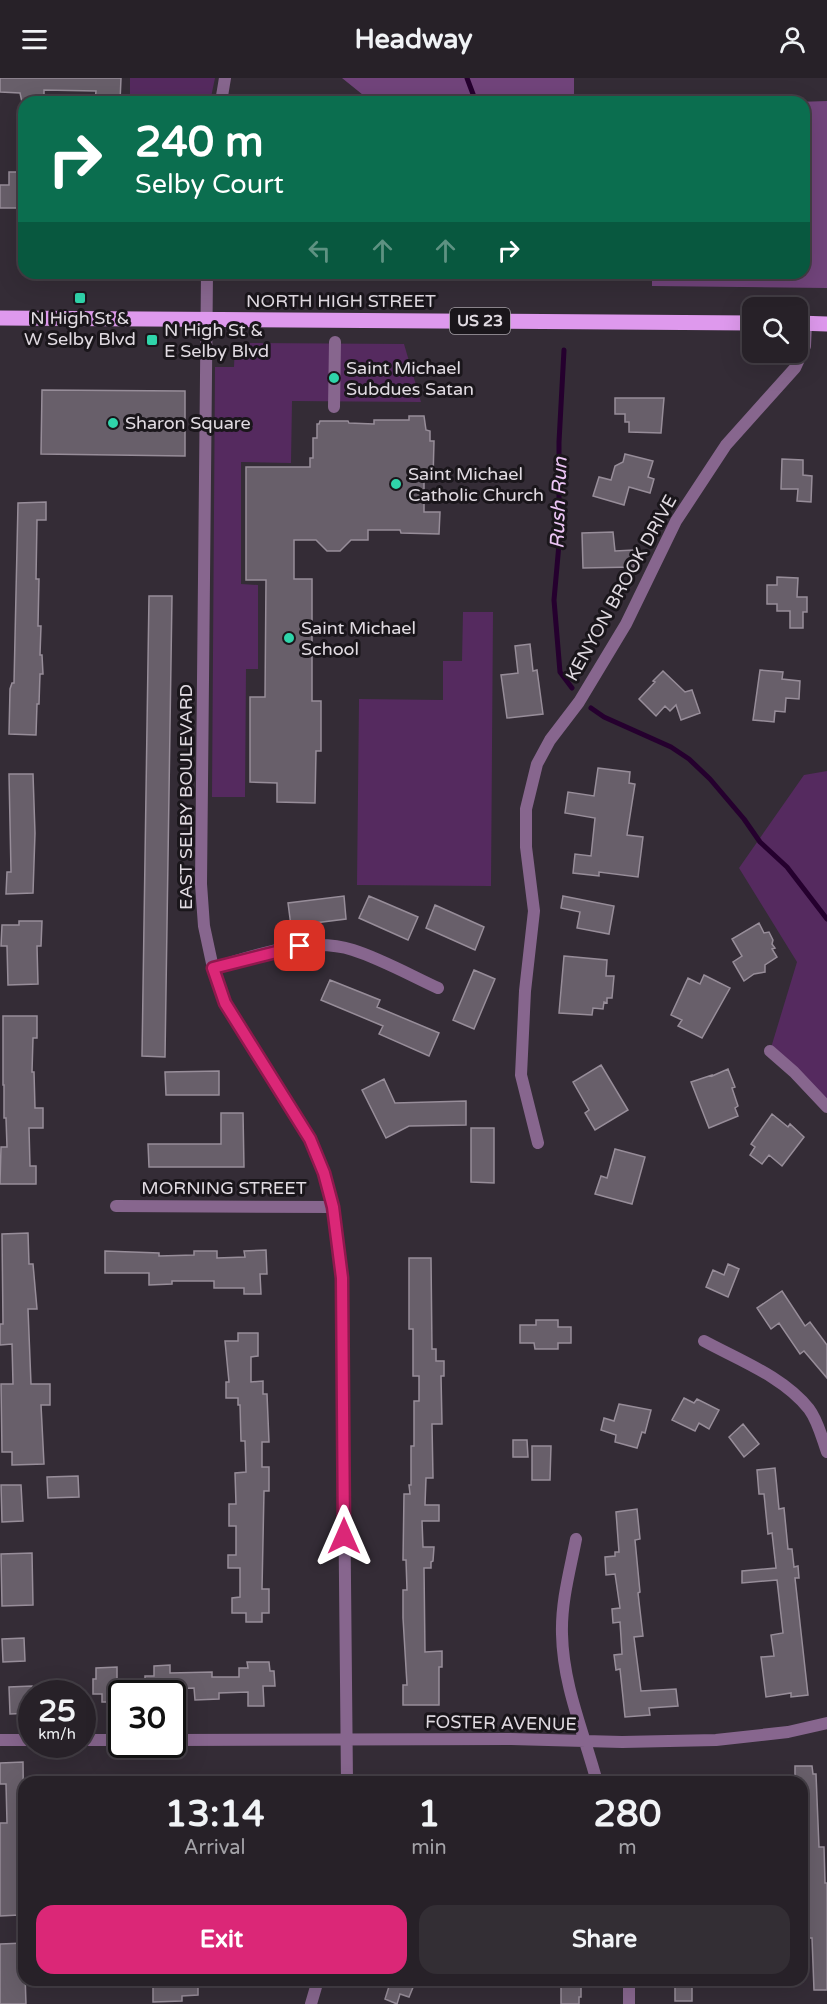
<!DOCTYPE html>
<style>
:root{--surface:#272128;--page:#332e34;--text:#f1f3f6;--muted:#a4a3a8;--line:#433e45;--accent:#db2777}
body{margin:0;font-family:"Varela Round",sans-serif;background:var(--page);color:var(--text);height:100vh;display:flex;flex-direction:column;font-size:22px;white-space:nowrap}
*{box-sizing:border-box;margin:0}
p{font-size:20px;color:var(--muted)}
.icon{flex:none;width:33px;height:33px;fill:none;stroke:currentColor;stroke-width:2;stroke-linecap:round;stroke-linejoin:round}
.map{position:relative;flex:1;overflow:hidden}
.details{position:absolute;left:18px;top:1698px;width:790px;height:210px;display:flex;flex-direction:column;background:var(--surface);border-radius:18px;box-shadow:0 6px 24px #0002,0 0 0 2px var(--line)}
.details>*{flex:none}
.hud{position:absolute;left:18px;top:18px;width:792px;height:183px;border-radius:18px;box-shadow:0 6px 24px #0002,0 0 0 2px var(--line);background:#0b6e4f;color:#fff;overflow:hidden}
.buttons{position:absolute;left:742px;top:219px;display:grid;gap:12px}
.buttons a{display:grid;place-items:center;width:66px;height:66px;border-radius:12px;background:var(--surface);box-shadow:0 6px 24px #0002,0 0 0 2px var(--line);font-size:30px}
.speed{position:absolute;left:18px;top:1602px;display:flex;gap:12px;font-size:30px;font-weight:700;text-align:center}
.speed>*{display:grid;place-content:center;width:78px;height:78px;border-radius:50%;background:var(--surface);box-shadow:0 6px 24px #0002,0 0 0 2px var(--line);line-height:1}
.speed small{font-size:15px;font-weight:400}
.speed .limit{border:3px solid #111;border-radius:9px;background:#fff;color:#111}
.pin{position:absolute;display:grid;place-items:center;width:51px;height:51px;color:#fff;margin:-26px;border-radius:12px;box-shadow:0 3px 9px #0006}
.me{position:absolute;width:66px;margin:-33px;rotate:0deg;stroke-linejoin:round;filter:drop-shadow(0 0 4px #0008)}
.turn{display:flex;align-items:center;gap:21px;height:126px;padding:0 18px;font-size:27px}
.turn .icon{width:78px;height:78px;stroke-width:2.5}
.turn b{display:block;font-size:42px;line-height:51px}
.lanes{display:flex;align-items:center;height:57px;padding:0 18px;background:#0003;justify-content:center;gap:30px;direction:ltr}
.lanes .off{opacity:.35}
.eta{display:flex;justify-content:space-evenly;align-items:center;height:102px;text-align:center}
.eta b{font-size:36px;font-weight:700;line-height:42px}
.button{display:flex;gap:12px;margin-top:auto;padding:12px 18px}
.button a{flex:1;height:69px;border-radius:18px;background:var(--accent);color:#fff;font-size:24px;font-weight:700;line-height:69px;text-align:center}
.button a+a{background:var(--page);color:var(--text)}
header{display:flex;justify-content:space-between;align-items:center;height:78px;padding:0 18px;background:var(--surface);font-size:27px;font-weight:700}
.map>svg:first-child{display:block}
</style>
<header><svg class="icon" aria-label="menu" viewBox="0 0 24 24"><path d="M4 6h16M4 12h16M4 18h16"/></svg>Headway<svg class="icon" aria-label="person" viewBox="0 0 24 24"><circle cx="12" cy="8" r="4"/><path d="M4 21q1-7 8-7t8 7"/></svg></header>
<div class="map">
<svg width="827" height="1926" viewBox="0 0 827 1926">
<rect width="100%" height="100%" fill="#342c36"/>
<path fill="#552a5f" d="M130 0H215L210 24H130Z
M235 265 404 266 421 324 292 323 291 385 241 384V506L258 507V591H246L245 719H212L215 289H234Z
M463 534H493L491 808 357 807 359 621 443 622V583H462Z
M827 693V1030L770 973 797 884 739 790 804 697Z"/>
<path fill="#71447b" d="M342 0H574V24H368V21Z
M827 23V210L652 208V195H804V24H797Z"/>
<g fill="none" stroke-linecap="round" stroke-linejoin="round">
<path stroke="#25002e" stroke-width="5" d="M467 0 476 24
M564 272 559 364V466L554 522 560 594 572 610
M591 630 604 639 671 669 689 681 710 701 744 741 760 764 787 789 827 841"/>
</g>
<path fill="#685f6a" stroke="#978d99" stroke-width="1.5" d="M0 0H121L120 24H95L96 13 44 12V24H22L20 15 0 14Z
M9 94H24V130H0V107H9Z
M42 312 185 313V378L41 376Z
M615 320H664L661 355 629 354V344H625V336H615Z
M409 338H424L426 352 430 353V363H434L433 401H424V434H440L439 456 401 455 400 452H368V462H351L340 473H327L316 462H294V501H312V623H321V673H316L315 725 277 724V705L250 704V619H265L266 502H246V389H310V380H313V360H317V346H319L320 343H348L349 345 374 346V342H409Z
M625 376 653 383 648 399 654 401 650 415 629 409 624 427 593 418 599 399 611 402 615 388 623 384Z
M782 381 803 382V397L812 398 811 424 797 423 798 411H781Z
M46 424V442H37L36 501H39L38 548H41L40 577H42L43 596H40L39 626H37L36 657 9 656 10 611 12 605H14L18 425Z
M613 454 615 473 634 472V489L583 490 582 455Z
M777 499 798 500 797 519H807V534H803V550H790V533H777V526H767V507H777Z
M149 518H172L165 979 142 978Z
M530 566 533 593 537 592 543 636 507 640 501 597 518 595 515 568Z
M760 592 783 594 782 601 800 603 799 621 786 620 785 634 775 633 774 644 753 642Z
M663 593 685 614 692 612 700 635 681 642 676 627 670 633 665 628 656 638 639 621 655 604 653 603Z
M598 690 630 694 629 705 635 706 627 757 643 759 638 799 599 794V798L573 795 575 776 591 778 595 740 565 735 568 714 594 718Z
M9 696H33L35 755 33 815 6 816 7 794H11Z
M344 818 346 841 291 848 288 825Z
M369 818 418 839 408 862 359 840Z
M563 818 614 828 609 856 577 850 580 834 561 830Z
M435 827 484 849 475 872 426 850Z
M19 843H42L41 868H37L38 906 8 907 7 868H1L2 847H19Z
M759 845 764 855 769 854 773 862 772 866 775 870 772 871 777 879 765 887V894L754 896 744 903 733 884 742 878 732 861Z
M564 878 607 882 606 898H614L612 920H607V925L604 924 603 931 593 930 592 937 559 935Z
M474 892 495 901 474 951 453 942Z
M704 897 730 910 702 960 678 948 682 942 671 937 688 900 700 906Z
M330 902 380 922 377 929 439 955 429 978 379 956 383 948 321 922Z
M3 938H37V960H33L32 994H34L35 1030H43V1050H29L30 1088H36V1106H0L1 1069H7L6 1040H4V1007H3Z
M601 987 628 1032 595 1052 585 1035 589 1032 573 1004Z
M728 991 735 1009 732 1010 738 1028 735 1030 738 1038 709 1050 691 1004 712 997V998Z
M219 993V1017H166L165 994Z
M384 1001 395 1025 466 1023V1047L409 1048 386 1060 362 1012Z
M221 1035H243L244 1089H149L148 1066H221Z
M772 1036 788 1049 790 1046 804 1059 782 1088 769 1077 762 1086 750 1077 755 1069 751 1066Z
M471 1050H494V1105L471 1104Z
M615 1071 645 1079 632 1126 595 1116 601 1098 607 1100Z
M28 1155 29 1186H33L37 1231H28L31 1306H50V1327H41L44 1386 12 1387V1374H2L1 1306H13L12 1266 0 1267V1246H3L2 1156Z
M266 1172 267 1196H260L261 1216H244V1210H214V1203H172V1206L149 1207V1195H105V1173L159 1175V1178L194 1177V1173H217V1180L245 1179 244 1173Z
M409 1180H431L432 1271H436V1283H444V1298H441L442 1346H432L433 1400H426L425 1427H439V1443H422L423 1469H434L433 1483 431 1484V1490H424L425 1574 442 1573V1589H439V1627H403V1607H407L403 1540V1512H407L406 1482H403L404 1416H410L409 1407H411V1368H414V1323H419V1298H413V1251H409Z
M728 1186 739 1191 728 1219 706 1209 713 1192 724 1197Z
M782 1213 805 1248 810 1244 827 1267V1300L804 1273 800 1276 779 1245 771 1251 757 1230Z
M536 1242H558V1249H571V1265H558V1271H535L534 1265H520V1247H536Z
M238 1255H258V1278L251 1279V1304L263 1303V1316H267L269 1364H262V1389H269V1413H264L262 1511H269V1535H262V1544H246V1535H232V1520L240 1519V1490H228V1477H236V1448H229V1426H236L235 1395 246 1394 245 1363H241L240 1327H238V1320H226V1304H229L225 1263H238Z
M684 1320 694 1325 697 1321 719 1332 709 1351 699 1345 695 1353 672 1342Z
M619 1326 651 1332 645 1355 642 1354 637 1370 615 1364 616 1357 601 1352 604 1340 614 1343Z
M743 1346 759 1366 744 1379 729 1359Z
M513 1362H527L528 1379H513Z
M532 1368H551L550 1402H532Z
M775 1390 779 1431 784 1430 788 1471H792L794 1489 798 1488 799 1500H795L808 1617 791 1619V1615L766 1619 761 1579 774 1578 771 1557 783 1555 777 1502 742 1505V1493L776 1490 772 1455 768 1456 764 1416H759L757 1392Z
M78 1398 79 1419 48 1420 47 1399Z
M1 1407H21L23 1443 2 1444Z
M637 1431 640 1461 635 1462 640 1514 638 1515 643 1558 634 1559 641 1613 676 1611 678 1628 649 1630 650 1637 625 1639 620 1591 616 1592 614 1577 622 1576 620 1544 613 1545 612 1531 620 1530 615 1496 606 1497 605 1479 615 1478V1474H619L616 1434Z
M32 1475 33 1527 2 1528 1 1476Z
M24 1560 25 1583 3 1584 2 1561Z
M247 1584H269L270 1593H274L275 1608H263L264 1628H248V1614L219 1615V1621L195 1622 194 1610 169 1611V1616H122V1624H102V1616H93V1601H96V1590L117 1589V1602H145V1598H154V1588L170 1587V1595L212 1594V1599H239V1590H248Z
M32 1608V1635L10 1636 9 1609Z
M23 1684 24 1764H21L22 1798H17L19 1837 0 1838V1745H7L6 1706H0V1685Z
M795 1688H812L813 1696H816L819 1769H824L825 1805H827V1912H814L812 1860H808V1852H802V1704H795Z
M24 1865 26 1926H0V1866Z
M174 1902H198V1917L182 1918V1923L153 1924V1904H174Z
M391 1902H416L409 1919 400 1916 397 1926 385 1921Z
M561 1902H581V1919H579V1926H561Z
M675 1902H692V1923H675Z"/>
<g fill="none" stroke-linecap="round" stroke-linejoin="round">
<path stroke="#87668e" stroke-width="12" d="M334 329 335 264"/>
<path stroke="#87668e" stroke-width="12" d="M221 24 225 0
M207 195 201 806 204 848 213 890 225 925 310 1061 324 1095 333 1129 342 1200 347 1704
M213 890C256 877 308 858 353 872 379 880 412 898 438 910
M770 973 794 994 827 1029
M538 1065 521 997 525 913 534 833 526 769V731L537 686 550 662 579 624 626 546 676 443 726 367 795 290 805 268 806 246
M116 1128 333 1129
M704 1263C739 1282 784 1299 809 1331 818 1343 822 1360 827 1374
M576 1461C570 1492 561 1524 562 1556 563 1608 584 1655 597 1704
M0 1662H32
M82 1662H122
M172 1662 511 1661 622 1664 716 1662 788 1654 827 1645
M629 1902V1926
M311 1926 318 1902"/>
<path stroke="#de99ed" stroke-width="15" d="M0 240 753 245
M798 245 827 246"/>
</g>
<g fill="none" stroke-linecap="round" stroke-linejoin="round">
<defs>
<path id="route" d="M300 868 213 890 225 925 310 1061 324 1095 333 1129 342 1200 344 1458"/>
</defs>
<use href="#route" stroke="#8e194d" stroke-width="15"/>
<use href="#route" stroke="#db2777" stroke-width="10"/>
</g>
<g fill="#2fd4aa" stroke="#1a161b" stroke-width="2">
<rect x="74" y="214" width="12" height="12" rx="3"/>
<rect x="146" y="256" width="12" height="12" rx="3"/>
<circle cx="334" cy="300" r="6"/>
<circle cx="113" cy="345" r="6"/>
<circle cx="396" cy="406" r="6"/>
<circle cx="289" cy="560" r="6"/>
</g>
<g text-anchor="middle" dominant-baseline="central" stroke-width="6" stroke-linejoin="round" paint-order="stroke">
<rect fill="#1a161b" stroke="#a5a0a6" stroke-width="1.5" x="450" y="230" width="60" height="26" rx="4.5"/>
<g font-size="16" font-weight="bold" fill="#e1dbe2">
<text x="480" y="243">US 23</text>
</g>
<g font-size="18" fill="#e1dbe2" stroke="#1a161b">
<text x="341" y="223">NORTH HIGH STREET</text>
<text transform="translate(621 510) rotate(-61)">KENYON BROOK DRIVE</text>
<text transform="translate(186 719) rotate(-90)">EAST SELBY BOULEVARD</text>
<text x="224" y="1110">MORNING STREET</text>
<text transform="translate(501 1645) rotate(1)">FOSTER AVENUE</text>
</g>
<g font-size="18" fill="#e1dbe2" stroke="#1a161b" text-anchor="start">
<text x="80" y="240" text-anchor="middle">N High St &amp;<tspan x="80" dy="21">W Selby Blvd</tspan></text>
<text x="164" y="252">N High St &amp;<tspan x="164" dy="21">E Selby Blvd</tspan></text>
<text x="346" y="290">Saint Michael<tspan x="346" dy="21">Subdues Satan</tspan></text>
<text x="125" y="345">Sharon Square</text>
<text x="408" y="396">Saint Michael<tspan x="408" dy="21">Catholic Church</tspan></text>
<text x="301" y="550">Saint Michael<tspan x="301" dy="21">School</tspan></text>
</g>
<g font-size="20" font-style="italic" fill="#eec6f7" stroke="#1a161b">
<text transform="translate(559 425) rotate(-88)">Rush Run</text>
</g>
</g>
</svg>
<div class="buttons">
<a><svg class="icon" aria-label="search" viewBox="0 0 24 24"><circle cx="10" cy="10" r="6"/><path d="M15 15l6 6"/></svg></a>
</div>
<div class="speed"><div>25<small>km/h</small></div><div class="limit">30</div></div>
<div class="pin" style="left:300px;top:868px;background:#d93025"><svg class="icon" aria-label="arrive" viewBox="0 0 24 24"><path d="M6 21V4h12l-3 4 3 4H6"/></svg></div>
<svg class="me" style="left:344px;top:1458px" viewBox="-20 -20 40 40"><path d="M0-17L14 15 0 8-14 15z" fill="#db2777" stroke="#fff" stroke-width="4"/></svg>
<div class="hud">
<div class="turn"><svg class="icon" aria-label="right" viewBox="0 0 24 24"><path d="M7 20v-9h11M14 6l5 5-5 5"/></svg><div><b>240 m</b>Selby Court</div></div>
<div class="lanes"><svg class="icon off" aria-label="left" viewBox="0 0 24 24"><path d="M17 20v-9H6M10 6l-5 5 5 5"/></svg><svg class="icon off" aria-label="ahead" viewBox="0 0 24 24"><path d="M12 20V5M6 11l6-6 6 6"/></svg><svg class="icon off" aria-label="ahead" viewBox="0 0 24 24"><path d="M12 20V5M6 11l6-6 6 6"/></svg><svg class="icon" aria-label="right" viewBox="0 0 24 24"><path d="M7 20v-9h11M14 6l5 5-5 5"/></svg></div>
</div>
<section class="details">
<div class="eta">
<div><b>13:14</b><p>Arrival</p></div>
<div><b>1</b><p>min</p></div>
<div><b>280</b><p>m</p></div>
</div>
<div class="button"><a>Exit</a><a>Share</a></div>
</section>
</div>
